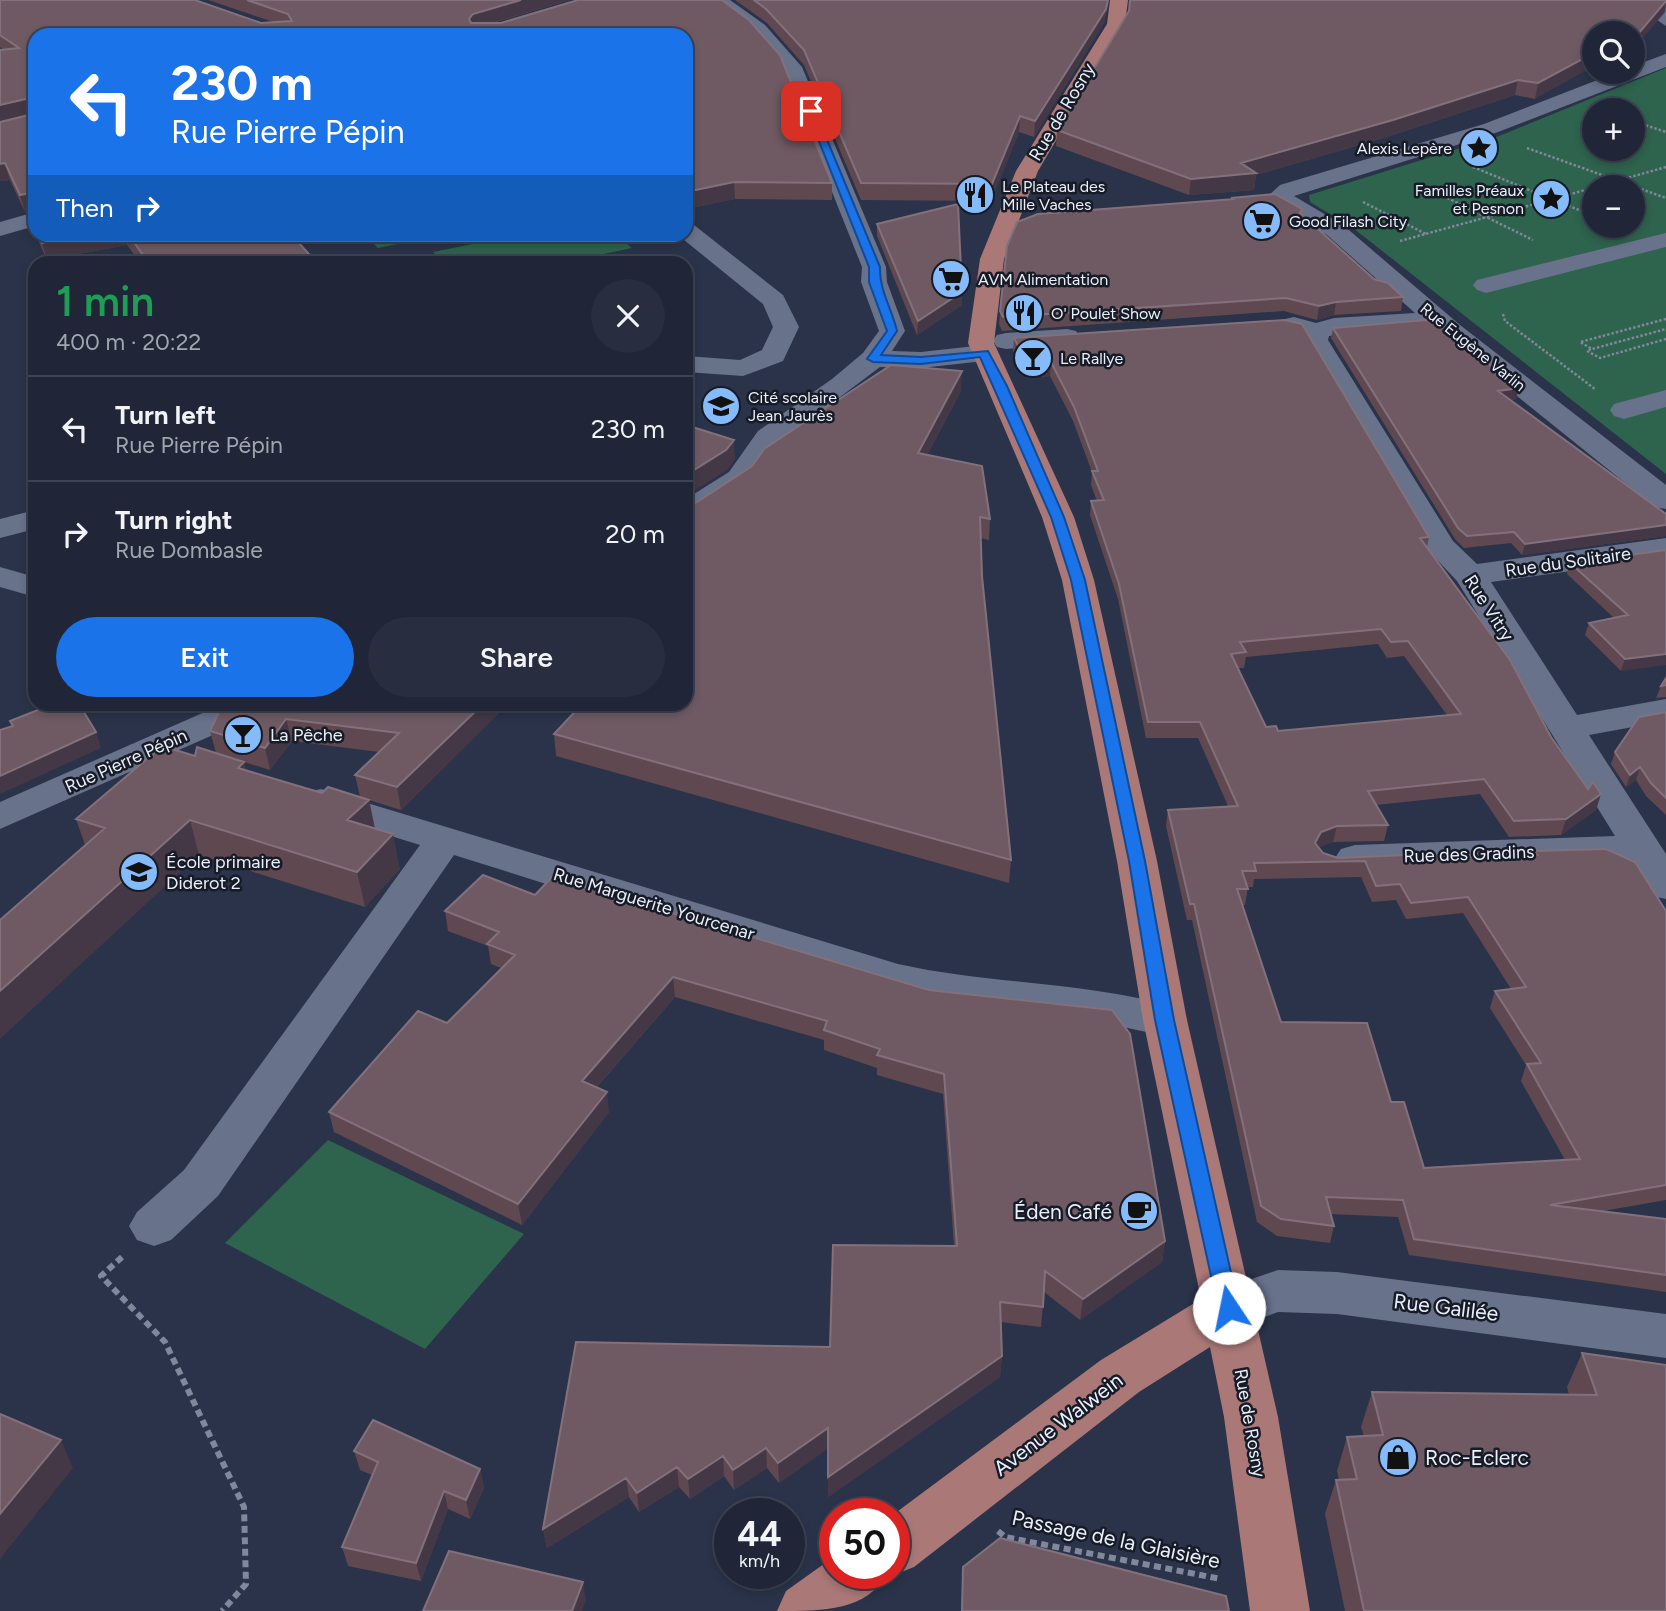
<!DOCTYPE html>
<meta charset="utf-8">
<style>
:root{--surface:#202637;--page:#282e3f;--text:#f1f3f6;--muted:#a2a5ad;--line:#3d4352;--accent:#1a73e8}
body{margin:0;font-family:Figtree,sans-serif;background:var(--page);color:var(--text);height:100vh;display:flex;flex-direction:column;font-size:26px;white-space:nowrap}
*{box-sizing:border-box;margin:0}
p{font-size:23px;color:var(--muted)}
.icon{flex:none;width:38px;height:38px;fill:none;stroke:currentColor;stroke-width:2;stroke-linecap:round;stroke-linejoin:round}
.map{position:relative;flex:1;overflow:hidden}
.details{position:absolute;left:28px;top:256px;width:665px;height:455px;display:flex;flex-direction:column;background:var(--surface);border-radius:21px;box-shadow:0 4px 10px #0003,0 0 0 2px var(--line)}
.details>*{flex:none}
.guide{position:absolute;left:28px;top:28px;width:665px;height:214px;border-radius:21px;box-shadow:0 4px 10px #0003,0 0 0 2px var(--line);background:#1a73e8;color:#fff;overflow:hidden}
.buttons{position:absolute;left:1582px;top:21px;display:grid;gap:14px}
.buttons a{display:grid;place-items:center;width:63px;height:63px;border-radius:50%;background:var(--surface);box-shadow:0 4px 10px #0003,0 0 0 2px var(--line);font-size:35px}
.speed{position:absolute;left:714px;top:1498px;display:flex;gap:14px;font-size:35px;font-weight:700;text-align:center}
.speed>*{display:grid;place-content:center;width:91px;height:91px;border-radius:50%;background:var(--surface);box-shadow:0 4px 10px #0003,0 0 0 2px var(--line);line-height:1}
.speed small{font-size:18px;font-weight:400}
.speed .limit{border:10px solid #d22;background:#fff;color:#111}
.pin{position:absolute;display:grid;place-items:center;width:60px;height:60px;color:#fff;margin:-30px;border-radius:14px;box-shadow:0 4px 10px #0006}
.me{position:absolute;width:77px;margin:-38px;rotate:349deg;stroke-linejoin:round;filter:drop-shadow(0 0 5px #0008)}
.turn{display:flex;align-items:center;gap:24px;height:147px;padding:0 28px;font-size:32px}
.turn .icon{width:91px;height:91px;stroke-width:2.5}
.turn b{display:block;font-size:49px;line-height:60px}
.then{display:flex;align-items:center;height:66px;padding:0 28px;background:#0003;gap:14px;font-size:26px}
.round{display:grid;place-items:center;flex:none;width:74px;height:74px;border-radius:37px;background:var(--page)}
.overview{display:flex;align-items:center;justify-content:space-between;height:119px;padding:0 28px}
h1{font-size:42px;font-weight:600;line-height:52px;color:#1e9e55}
.action{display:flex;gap:14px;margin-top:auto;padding:14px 28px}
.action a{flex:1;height:80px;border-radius:42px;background:var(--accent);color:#fff;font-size:28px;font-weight:600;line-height:80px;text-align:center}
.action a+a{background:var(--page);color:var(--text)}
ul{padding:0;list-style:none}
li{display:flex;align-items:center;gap:21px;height:105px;padding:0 28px;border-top:2px solid var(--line)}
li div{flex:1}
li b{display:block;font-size:26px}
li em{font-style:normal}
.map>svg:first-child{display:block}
</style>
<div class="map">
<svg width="1666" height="1611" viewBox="0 0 1666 1611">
<rect width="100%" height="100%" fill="#2a3349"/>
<path fill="#2e634d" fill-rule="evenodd" d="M1666 68V474L1353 228 1310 202 1309 195 1499 136ZM1594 110H1633V149H1594ZM1594 187H1633V226H1594Z
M365 235H443L378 248Z
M517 235H616L632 248 565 262H443L433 252Z
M328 1140 524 1234 425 1349 225 1243Z"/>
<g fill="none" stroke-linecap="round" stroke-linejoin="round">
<path stroke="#81889b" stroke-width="2.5" stroke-dasharray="2.5 2" stroke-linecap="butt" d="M1633 121 1666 132
M1527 148 1666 198
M1473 167 1539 194
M1419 184 1533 240
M1548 193 1568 200 1558 204 1536 198Z
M1564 196 1666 167
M1363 202 1426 234
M1564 204 1594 216
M1400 241 1542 202
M1503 314 1505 321 1595 389
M1666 319 1580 342 1592 349 1666 329
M1591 349 1587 351 1600 358 1666 339"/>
<path stroke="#81889b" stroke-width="6" stroke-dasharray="7 4.5" stroke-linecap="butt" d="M122 1257 101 1276 165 1342 244 1507 246 1584 222 1611
M998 1531 1005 1537 1221 1579"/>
<path fill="#68728b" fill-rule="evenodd" d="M709 0H730L765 25 802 67 886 267 887 282 905 331 892 351 921 352 984 345 994 347 997 353 994 359 984 361 921 368 880 367 779 443 751 484 697 520 686 522V499L729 472 758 431 832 379 863 353 879 331 861 282 862 267 783 69 751 33Z
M1651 0H1666V26L1657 20Z
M1666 54V67L1498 132 1294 196 1343 225 1460 325 1666 485V509L1655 507 1431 327 1329 336 1328 340 1453 541 1477 564 1666 538V558L1491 582 1577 715 1666 699V721L1589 735 1666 854V899L1652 896 1630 861 1355 871 1341 867 1335 858 1341 849 1355 845 1615 836 1457 581 1425 547 1302 340 1303 335 1285 331 1281 325 1285 319 1294 317 1316 323 1334 318 1415 313 1327 235 1267 197 1280 185 1484 124 1618 72H1633V66Z
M35 212V226L0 236V222Z
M686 223 694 225 783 295 799 327 783 361 743 376 686 372V356L740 360 762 350 773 327 763 304 678 235 686 234Z
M1666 233V247L1486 293 1477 290 1473 285 1477 280Z
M1067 329 1076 331 1080 337 1076 343 1006 349 997 347 993 341 997 335 1006 333Z
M1666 390V407L1624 419 1614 416 1610 410 1614 404Z
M35 510V529L0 538V519Z
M0 567 35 577V597L0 587Z
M223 704H270L265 712 0 829V802Z
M321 789 898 964C992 985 1089 981 1181 1009L1187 1020 1181 1031C1154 1039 1124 1025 1097 1021 1030 1011 963 1009 896 994L454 855 218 1196 171 1240 154 1246 137 1240 129 1226 137 1212 184 1170 420 845 307 810 302 801 307 792Z
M1278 1270 1337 1272 1666 1314V1358L1337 1314 1278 1312 1229 1330 1211 1323 1203 1308 1211 1293Z"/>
<path fill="#aa7877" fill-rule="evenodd" d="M1110 0H1128L1125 24 1038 171 1004 259 994 343 1074 517 1094 580 1157 861 1187 1020 1278 1417 1310 1611H1250L1224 1417 1210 1347 1139 1392 914 1567 894 1575 889 1573H894V1514L1101 1360 1201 1299 1143 1020 1117 861 1062 580 1042 517 968 343 980 259 1016 171 1107 24Z
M835 1556V1573H888C866 1611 825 1611 777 1611L786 1591Z"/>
</g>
<path fill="#604851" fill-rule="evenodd" d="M0 0H195L261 23 273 22 208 0H570L493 23H501L578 0H722L749 20 780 55 832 183V200L735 199 686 209V35H35V234H291L316 262H140L127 245 47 260 33 229 28 212 30 211 25 212 10 180 0 181V122L30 114 0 121V50H4L0 47Z
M735 0H1109L1104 23 1034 137 1019 132 991 201 861 200 804 65 767 23Z
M1666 0 1665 12 1594 33 1535 99 1515 95 1390 136 1256 175 1254 190 1189 195 1056 146 1057 130 1129 11Z
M1231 198 1301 214 1374 279 1403 297 1401 311 1334 315 1317 320 1284 311 1002 331 999 324 1000 311 1231 199Z
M877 224 962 292V305L917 335 877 236Z
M1333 328 1519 388 1516 399 1510 400 1666 514V536L1522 555 1511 543 1464 548 1455 539 1331 338Z
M1014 338 1429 537 1427 547 1551 737 1596 810 1561 835 1509 837 1480 794 1376 805 1388 825 1384 841 1333 842 1318 847 1323 853 1338 858 1409 859 1533 855 1534 851 1666 911V1200L1603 1211 1666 1219V1292L1409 1255 1398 1217 1331 1214 1334 1226 1330 1243 1277 1236 1257 1222 1192 920H1187L1166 826 1168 810 1228 806 1198 738H1146L1118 599 1090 515 1091 501H1097L1091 485 1092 472 1073 421 1050 376 1027 378 1013 351ZM1378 644 1387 658 1404 656 1447 715 1278 731 1266 727 1238 668H1244L1246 657ZM1361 877 1372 902 1396 900 1406 919 1463 913 1511 989 1495 991 1490 1008 1526 1065 1521 1081 1565 1160 1424 1168 1391 1102 1281 1022 1242 905H1245L1248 887H1253L1254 879Z
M961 391 927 455 990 519 989 540 981 538 982 576 1011 860 1009 883 556 756 554 734 580 705 576 704H686L697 502Z
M1666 550 1621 671 1585 635 1589 623 1614 618 1567 574 1570 563Z
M1666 678V697L1656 698 1661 686Z
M234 704H508L401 810 369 800 375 829 400 869 365 907 199 855 85 845 76 819 195 756 216 753 210 731ZM292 741 379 752 355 775 360 797 322 793 246 771 244 762 270 770Z
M1666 712V815L1646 796 1636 780 1626 787 1611 764 1615 752Z
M535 895 929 990 1165 1241 1162 1262 1080 1320 1044 1292 1041 1327 1001 1322 1002 1356 1000 1377 828 1497V1448L779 1483 767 1468 734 1490 724 1476 690 1499 679 1487 639 1512 629 1497 547 1548 543 1529 830 1347 954 1246 943 1094 877 1075V1068L824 1050V1040L675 997 596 1088 609 1112 522 1225 334 1132 329 1112 447 1023 501 968 491 964 488 946 448 931 445 911Z
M1582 1353 1666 1365V1611H1345L1325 1514 1336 1480H1339L1337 1471 1347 1437 1364 1436 1361 1427 1372 1392 1569 1395 1567 1387Z
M354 1451 480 1469 484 1488 470 1519 448 1509 421 1581 348 1566 342 1547 372 1475 360 1470Z
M963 1567 1229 1611H961Z"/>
<path fill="#443846" d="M521 0H570L474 28 469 19 473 14Z
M1108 0H1109L1104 23 1034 137 1035 121Z
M1666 1 1665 12 1633 50V40Z
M1594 53V66L1535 99 1538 83Z
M1518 80 1515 95 1390 136 1256 175 1254 190 1189 195 1191 179Z
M30 98 34 113 0 121V105Z
M1020 116 1019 132 991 201 992 184Z
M5 163 10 180 0 181V164Z
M734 182 735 199 686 209V192Z
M30 193 34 209 25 212 20 195Z
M85 234H125L127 245 47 260 42 243Z
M962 292V305L917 335 918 321Z
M1336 302 1334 315 1317 320 1319 306Z
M1051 362 1050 376 1027 378 1028 364Z
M962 371 961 391 917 473 918 453Z
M1519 388 1516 399 1495 402 1498 391Z
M734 440 735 459 727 470 686 496V475Z
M1666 525V536L1522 555 1525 544Z
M1666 654V665L1621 671 1625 659Z
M483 704H508L401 810 397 787Z
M286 719 292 741 270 770 265 748Z
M96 732 101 748 0 794V776Z
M244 762 252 795 238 768Z
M1640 767 1636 780 1626 787 1630 775Z
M1601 794 1596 810 1561 835 1566 819Z
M369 800 376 834 347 820Z
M190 820 199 855 0 1039V991Z
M1337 826 1333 842 1318 848 1315 843 1321 832Z
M393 834 400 869 365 907 357 872Z
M673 977 675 997 584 1101 582 1081Z
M607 1092 609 1112 522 1225 518 1204Z
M1165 1241 1162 1262 1080 1320 1083 1299Z
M1002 1356 1000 1377 828 1497V1477Z
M828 1428 829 1448 779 1483 778 1463Z
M61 1440 73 1468 0 1559V1514Z
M766 1448 767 1468 734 1490 733 1470Z
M723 1456 724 1476 690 1499 688 1479Z
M677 1467 679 1487 639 1512 637 1493Z
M480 1469 484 1488 470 1519 466 1500Z
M626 1478 629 1497 547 1548 543 1529Z
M444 1491 448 1509 421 1581 416 1563Z
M583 1582 586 1600 582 1611H572Z"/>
<path fill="#6f5a63" stroke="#82717c" stroke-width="2" fill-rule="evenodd" d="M0 0H195L261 23 292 21 288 14 247 0H521L473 14 469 19 471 23H501L578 0H722L749 20 780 55 832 183 734 182 686 192V35H35V228L28 212 33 209V195L30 193 20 195 5 163 0 164V122L33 114V100L30 98 0 105V50L19 48 0 35Z
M754 0H1108L1106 9 1035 121 1020 116 992 184 861 183 804 50 766 9Z
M1130 0H1666V1L1633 40V33H1594V53L1538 83 1518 80 1393 120 1241 163 1256 173 1191 179 1057 130 1129 11Z
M1275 194 1302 209 1300 213 1374 279 1388 283 1403 297 1336 302 1319 306 1286 298 1003 317 1000 311 1007 246 1017 222 1038 214 1235 199 1231 198Z
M958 204 962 292 918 321 877 224Z
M38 234H85L42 243Z
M128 234H291L316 262H148Z
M1285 320 1302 324 1429 537 1420 538 1510 660 1551 737 1588 789 1593 782 1601 794 1566 819 1514 821 1484 779 1368 791 1388 825 1337 826 1321 832 1315 843 1323 853 1338 858 1406 855 1409 859 1537 855 1534 851 1606 849 1635 862 1666 911V1185L1550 1205 1666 1219V1275L1414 1239 1403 1200 1326 1197 1334 1226 1281 1219 1261 1206 1194 904H1190L1168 810 1238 806 1200 722H1148L1119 584 1091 501 1104 500 1092 471H1098L1074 407 1051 362 1028 364 1014 338ZM1381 629 1391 642 1408 641 1461 714 1278 731 1276 726 1266 727 1231 654 1246 652 1240 642ZM1365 861 1376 886 1400 884 1411 903 1468 897 1526 987 1495 991 1541 1063 1527 1064 1580 1159 1424 1168 1404 1102H1391L1367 1023 1281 1022 1237 889H1248L1242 871H1256L1254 863Z
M1426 320 1436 322 1519 388 1498 391 1666 514V525L1525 544 1514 532 1467 536 1458 528 1333 328Z
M891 365 962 371 918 453 982 466 990 519 980 517 982 576 1011 860 554 734 582 704H686V504L697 502 752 466 764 449Z
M686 425 734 440 726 450 686 475Z
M1666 550V654L1625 659 1589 623 1628 615 1570 563Z
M1666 678V685L1661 686Z
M53 704H79L96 732 0 776V730L13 726 10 721Z
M234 704H483L397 787 355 775 399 733 286 719 265 748 210 731 220 710Z
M1666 712V798L1651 783 1640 767 1630 775 1615 752 1639 717Z
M162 746 195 756 197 747 244 762 238 768 322 793 328 787 369 800 347 820 393 834 357 872 190 820 0 991V920L105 828 76 819Z
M483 875 535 895 552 877 929 990 1112 1010 1130 1034 1165 1241 1083 1299 1045 1271 1043 1307 1000 1302 1002 1356 828 1477V1428L778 1463 766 1448 733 1470 723 1456 688 1479 677 1467 637 1493 626 1478 543 1529 576 1342 830 1347 833 1245 957 1246 944 1074 877 1055 880 1049 824 1030 827 1021 673 977 582 1081 607 1092 518 1204 329 1112 418 1011 447 1023 515 955 487 944 499 932 445 911Z
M1582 1353 1666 1365V1611H1364L1336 1480 1357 1479 1347 1437 1383 1435 1372 1392 1597 1395Z
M0 1414 61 1440 0 1514Z
M373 1420 480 1469 466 1500 444 1491 416 1563 342 1547 378 1462 354 1451Z
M1000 1538 1226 1596 1229 1611H962L963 1567Z
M449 1551 583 1582 572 1611H423Z"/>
<path fill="#1a73e8" stroke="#114b97" stroke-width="2" d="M811 108 815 111 880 267C879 290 892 309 897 331L881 355 921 357 988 351 1007 386 1064 517 1085 580 1145 861 1174 1020 1239 1308 1236 1314 1229 1317 1221 1314 1218 1308 1155 1020 1129 861 1071 580 1051 517 980 357 921 364 873 362 867 359 887 331 869 282V267L807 111Z"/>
<defs>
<symbol id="sight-disc" viewBox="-11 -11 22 22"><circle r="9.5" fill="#86bbfb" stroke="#171b25"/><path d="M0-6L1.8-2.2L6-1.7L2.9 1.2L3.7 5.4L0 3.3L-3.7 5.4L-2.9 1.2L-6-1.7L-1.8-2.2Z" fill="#111"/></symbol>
<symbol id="restaurant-disc" viewBox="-11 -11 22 22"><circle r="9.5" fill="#86bbfb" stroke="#171b25"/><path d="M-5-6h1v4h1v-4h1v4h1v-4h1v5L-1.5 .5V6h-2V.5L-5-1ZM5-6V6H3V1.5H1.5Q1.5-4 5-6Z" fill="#111"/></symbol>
<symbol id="supermarket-disc" viewBox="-11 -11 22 22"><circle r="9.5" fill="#86bbfb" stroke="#171b25"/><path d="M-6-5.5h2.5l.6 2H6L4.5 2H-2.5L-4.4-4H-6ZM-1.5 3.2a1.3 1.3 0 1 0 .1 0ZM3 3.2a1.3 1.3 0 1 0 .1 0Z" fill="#111"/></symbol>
<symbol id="bar-disc" viewBox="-11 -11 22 22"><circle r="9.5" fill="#86bbfb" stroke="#171b25"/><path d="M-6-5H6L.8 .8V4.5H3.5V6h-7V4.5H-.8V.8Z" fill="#111"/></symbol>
<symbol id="school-disc" viewBox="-11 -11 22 22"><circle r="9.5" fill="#86bbfb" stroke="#171b25"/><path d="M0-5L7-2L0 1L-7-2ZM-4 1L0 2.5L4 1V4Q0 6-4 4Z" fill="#111"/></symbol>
<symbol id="cafe-disc" viewBox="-11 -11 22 22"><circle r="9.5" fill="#86bbfb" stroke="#171b25"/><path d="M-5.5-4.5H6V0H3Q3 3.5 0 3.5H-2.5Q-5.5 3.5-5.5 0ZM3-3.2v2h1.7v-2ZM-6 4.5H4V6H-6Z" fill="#111"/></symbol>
<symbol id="shop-disc" viewBox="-11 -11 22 22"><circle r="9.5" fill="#86bbfb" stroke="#171b25"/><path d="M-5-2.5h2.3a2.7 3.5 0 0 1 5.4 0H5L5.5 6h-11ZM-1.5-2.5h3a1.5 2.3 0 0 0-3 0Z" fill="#111"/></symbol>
</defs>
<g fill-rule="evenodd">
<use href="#sight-disc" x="1457" y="126" width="44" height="44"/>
<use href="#restaurant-disc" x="953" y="173" width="44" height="44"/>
<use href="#sight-disc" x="1529" y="177" width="44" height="44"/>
<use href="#supermarket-disc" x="1240" y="199" width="44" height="44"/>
<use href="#supermarket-disc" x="929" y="257" width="44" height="44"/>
<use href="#restaurant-disc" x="1002" y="291" width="44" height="44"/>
<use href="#bar-disc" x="1011" y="336" width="44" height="44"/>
<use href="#school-disc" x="699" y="384" width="44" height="44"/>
<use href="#bar-disc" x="221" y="713" width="44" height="44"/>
<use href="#school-disc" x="117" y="850" width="44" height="44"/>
<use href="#cafe-disc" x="1117" y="1189" width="44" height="44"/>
<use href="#shop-disc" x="1376" y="1435" width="44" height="44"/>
</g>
<g text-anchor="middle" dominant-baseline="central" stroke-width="5" stroke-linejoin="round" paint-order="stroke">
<g font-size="16" fill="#e9effd" stroke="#171b25" text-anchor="start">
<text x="1452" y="148" text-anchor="end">Alexis Lepère</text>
<text x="1002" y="186">Le Plateau des<tspan x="1002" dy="18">Mille Vaches</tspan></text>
<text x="1524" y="190" text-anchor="end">Familles Préaux<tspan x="1524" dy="18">et Pesnon</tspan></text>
<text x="1289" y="221">Good Filash City</text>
<text x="978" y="279">AVM Alimentation</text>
<text x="1051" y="313">O' Poulet Show</text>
<text x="1060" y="358">Le Rallye</text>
<text x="748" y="397">Cité scolaire<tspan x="748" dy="18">Jean Jaurès</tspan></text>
</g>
<g font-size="16" fill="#e9effd" stroke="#171b25">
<text transform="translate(1473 347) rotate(39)">Rue Eugène Varlin</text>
</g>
<g font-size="18" fill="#e9effd" stroke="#171b25">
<text transform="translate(1062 112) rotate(-59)">Rue de Rosny</text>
<text transform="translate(1568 562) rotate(-8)">Rue du Solitaire</text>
<text transform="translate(1489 608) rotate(57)">Rue Vitry</text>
<text transform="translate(126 761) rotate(-24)">Rue Pierre Pépin</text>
<text transform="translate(1469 854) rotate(-2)">Rue des Gradins</text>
<text transform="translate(654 904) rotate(17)">Rue Marguerite Yourcenar</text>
<text transform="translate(1250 1423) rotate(80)">Rue de Rosny</text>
</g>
<g font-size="18" fill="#e9effd" stroke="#171b25" text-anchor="start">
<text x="270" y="735">La Pêche</text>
<text x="166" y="862">École primaire<tspan x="166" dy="21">Diderot 2</tspan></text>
</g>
<g font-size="21" fill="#e9effd" stroke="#171b25" text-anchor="end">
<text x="1112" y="1211">Éden Café</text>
<text x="1425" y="1457" text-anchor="start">Roc-Eclerc</text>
</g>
<g font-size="21" fill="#e9effd" stroke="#171b25">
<text transform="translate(1446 1307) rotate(7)">Rue Galilée</text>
<text transform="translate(1058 1424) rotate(-37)">Avenue Walwein</text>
<text transform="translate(1116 1539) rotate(12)">Passage de la Glaisière</text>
</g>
</g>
</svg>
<div class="buttons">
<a><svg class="icon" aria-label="search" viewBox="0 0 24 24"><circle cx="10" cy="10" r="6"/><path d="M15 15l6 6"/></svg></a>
<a>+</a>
<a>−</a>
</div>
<div class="speed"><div>44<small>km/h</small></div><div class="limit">50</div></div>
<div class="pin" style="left:811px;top:111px;background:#d93025"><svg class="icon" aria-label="arrive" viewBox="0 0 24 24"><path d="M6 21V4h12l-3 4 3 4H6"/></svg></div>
<svg class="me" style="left:1229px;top:1308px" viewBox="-20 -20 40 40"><circle r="19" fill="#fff"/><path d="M0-13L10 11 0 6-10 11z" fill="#1a73e8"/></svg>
<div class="guide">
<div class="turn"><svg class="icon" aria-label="left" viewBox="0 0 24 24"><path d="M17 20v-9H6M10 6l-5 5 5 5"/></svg><div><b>230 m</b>Rue Pierre Pépin</div></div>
<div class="then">Then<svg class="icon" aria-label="right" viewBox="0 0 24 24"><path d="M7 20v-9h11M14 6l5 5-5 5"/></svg></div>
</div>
<section class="details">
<div class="overview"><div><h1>1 min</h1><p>400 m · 20:22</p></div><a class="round"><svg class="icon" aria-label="close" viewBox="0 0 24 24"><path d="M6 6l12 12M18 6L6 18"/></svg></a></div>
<ul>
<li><svg class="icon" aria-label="left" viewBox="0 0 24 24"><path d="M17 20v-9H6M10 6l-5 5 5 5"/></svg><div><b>Turn left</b><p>Rue Pierre Pépin</p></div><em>230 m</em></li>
<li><svg class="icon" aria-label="right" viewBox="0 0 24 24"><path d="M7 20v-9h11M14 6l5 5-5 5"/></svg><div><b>Turn right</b><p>Rue Dombasle</p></div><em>20 m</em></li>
</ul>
<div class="action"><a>Exit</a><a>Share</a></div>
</section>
</div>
